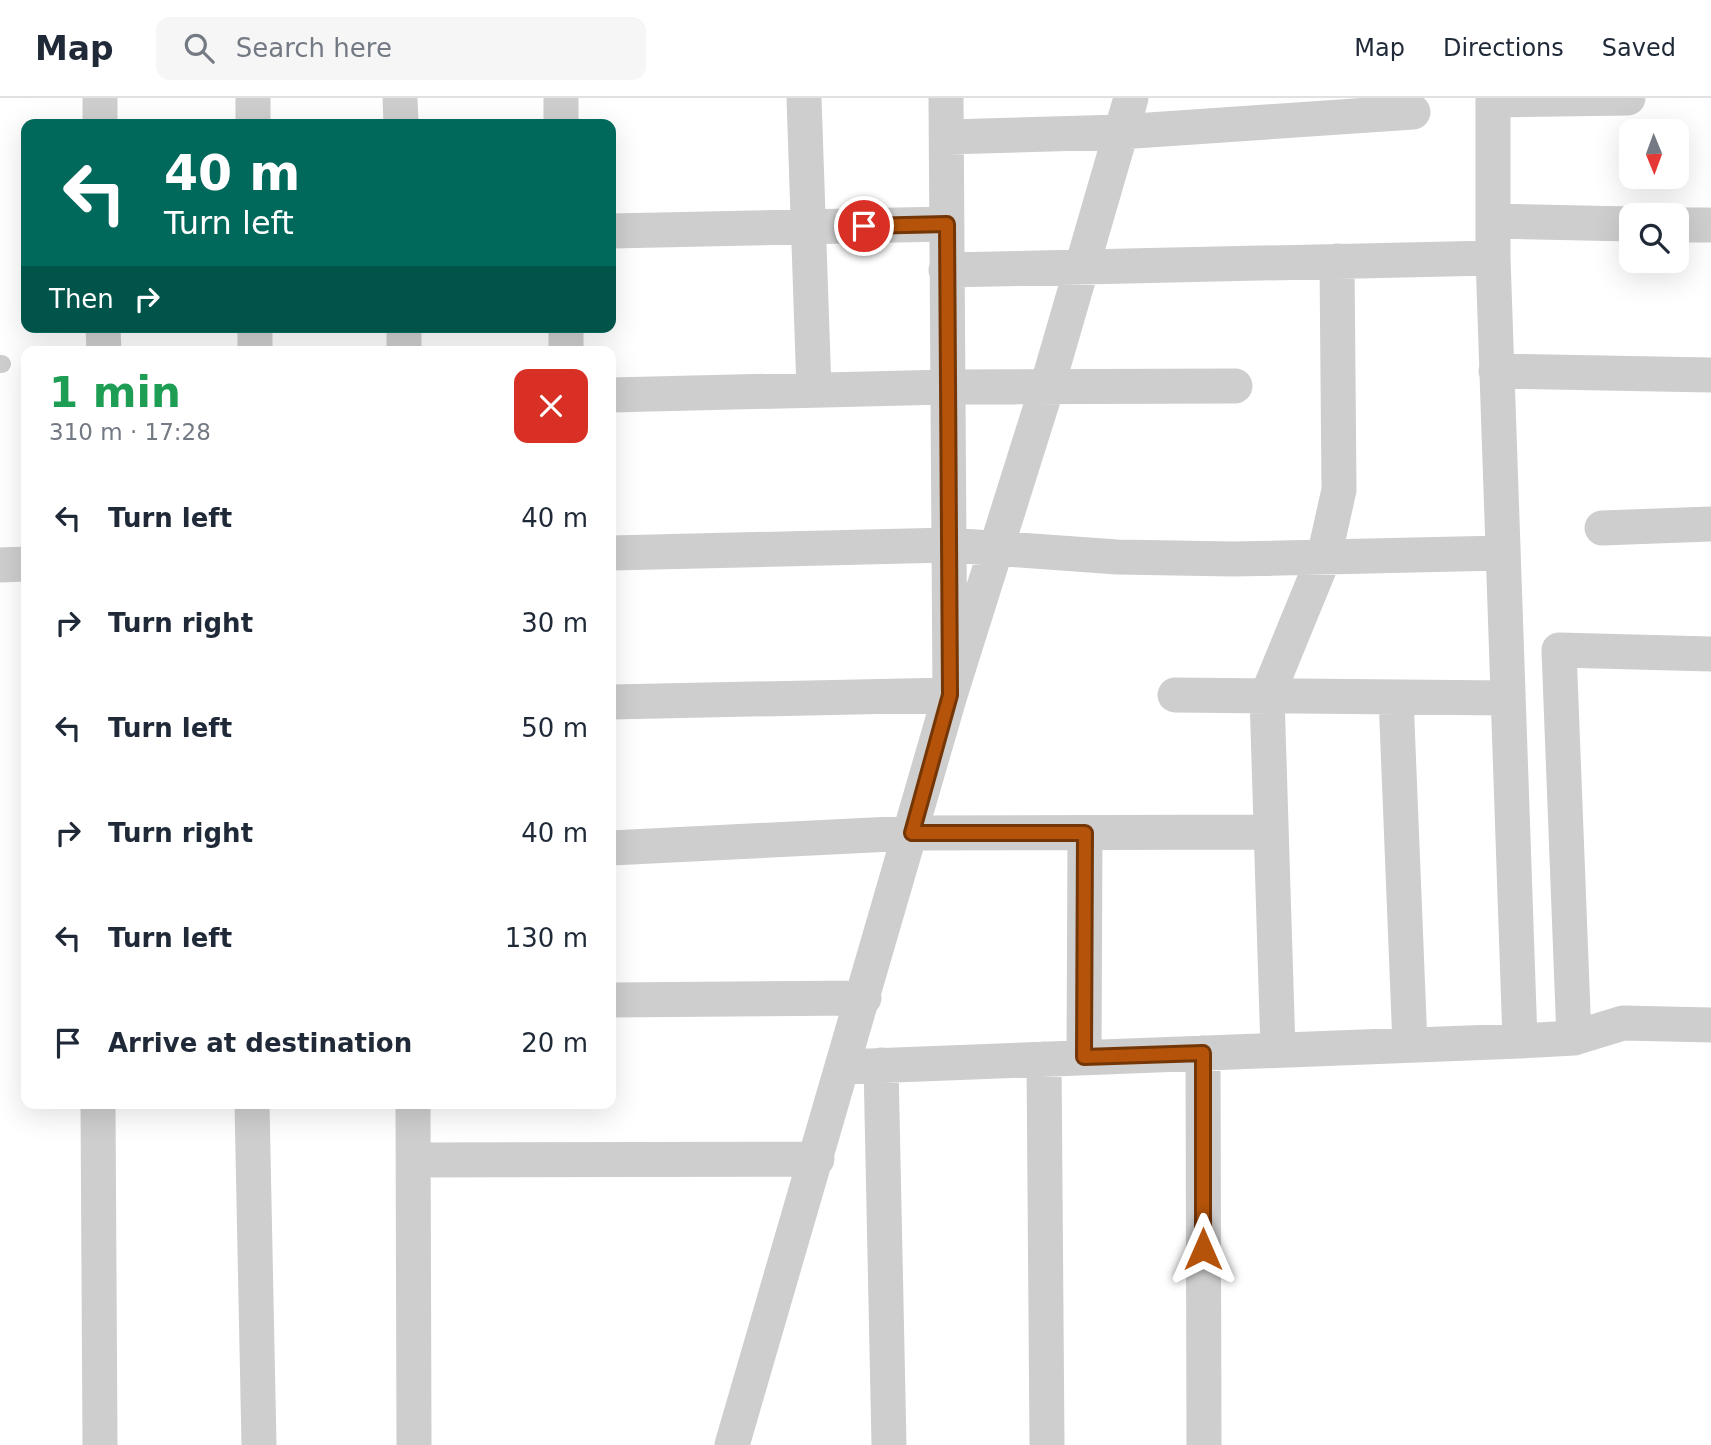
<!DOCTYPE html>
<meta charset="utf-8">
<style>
:root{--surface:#fff;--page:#f6f6f7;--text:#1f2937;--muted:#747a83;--line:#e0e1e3}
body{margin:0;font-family:"DejaVu Sans",sans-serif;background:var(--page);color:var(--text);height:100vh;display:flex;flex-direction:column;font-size:26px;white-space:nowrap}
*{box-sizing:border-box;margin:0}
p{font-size:23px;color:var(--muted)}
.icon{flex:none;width:38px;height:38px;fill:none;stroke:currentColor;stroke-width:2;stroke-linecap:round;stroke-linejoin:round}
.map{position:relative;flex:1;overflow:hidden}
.details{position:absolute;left:21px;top:248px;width:595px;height:763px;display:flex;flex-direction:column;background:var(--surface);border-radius:14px;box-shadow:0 7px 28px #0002}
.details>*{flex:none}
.banner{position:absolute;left:21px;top:21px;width:595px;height:214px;border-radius:14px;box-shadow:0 7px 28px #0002;background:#00695c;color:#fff;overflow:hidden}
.needle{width:46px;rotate:179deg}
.controls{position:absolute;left:1619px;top:21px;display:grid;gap:14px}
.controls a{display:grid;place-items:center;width:70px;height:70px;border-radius:14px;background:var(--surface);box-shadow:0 7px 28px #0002;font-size:35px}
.pin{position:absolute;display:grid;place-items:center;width:60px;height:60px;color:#fff;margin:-30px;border:4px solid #fff;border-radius:50%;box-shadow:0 2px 7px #0007}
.me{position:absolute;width:77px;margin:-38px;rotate:0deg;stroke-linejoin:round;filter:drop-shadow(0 0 5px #0008)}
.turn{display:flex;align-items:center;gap:24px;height:147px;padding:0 28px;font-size:32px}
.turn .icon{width:91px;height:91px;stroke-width:2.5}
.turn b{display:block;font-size:49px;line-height:60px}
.then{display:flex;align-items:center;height:66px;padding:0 28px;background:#0003;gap:14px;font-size:26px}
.round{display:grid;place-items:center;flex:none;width:74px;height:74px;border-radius:14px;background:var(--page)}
.headline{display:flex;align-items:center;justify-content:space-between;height:119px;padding:0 28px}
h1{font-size:42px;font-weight:700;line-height:52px;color:#1e9e55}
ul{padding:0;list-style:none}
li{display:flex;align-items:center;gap:21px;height:105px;padding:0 28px}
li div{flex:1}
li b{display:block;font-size:26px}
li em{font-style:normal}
header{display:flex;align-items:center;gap:42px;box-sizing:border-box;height:98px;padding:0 35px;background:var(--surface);border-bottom:2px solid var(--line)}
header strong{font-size:33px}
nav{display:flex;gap:38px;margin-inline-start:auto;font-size:24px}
.search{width:490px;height:63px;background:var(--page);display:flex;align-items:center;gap:18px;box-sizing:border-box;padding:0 24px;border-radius:14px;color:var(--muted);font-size:26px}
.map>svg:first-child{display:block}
</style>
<header>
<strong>Map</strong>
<div class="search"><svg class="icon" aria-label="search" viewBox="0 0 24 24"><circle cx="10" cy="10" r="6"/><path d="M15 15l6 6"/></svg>Search here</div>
<nav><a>Map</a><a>Directions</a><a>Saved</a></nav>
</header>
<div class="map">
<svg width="1711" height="1347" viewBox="0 0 1711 1347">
<rect width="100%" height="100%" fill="#fff"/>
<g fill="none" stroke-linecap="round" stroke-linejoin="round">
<path stroke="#cecece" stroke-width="18" d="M0 266H2"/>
<path stroke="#cecece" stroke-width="35" d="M100 0V26
M253 0V26
M400 0 401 26
M561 0V26
M804 0 814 292
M1493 0V160L1520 943
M1493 2 1628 0
M947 39 1120 34 1413 14
M1493 123 1631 126
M1676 127H1711
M611 133 947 126
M946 172 1493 160
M103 229 104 254
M255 229V254
M404 229V254
M566 229V254
M1496 273 1711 277
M611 297 948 289 1235 288
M1602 430 1711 426
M611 455 949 447 1117 459 1233 461 1502 455
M0 467 26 466
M1175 597 1507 600
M1396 599 1410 947
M611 604 950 597 946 0
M611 750 912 735 1271 734
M611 902 864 900
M1574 940 1559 552 1711 556
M1278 952 1267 598 1324 459 1339 392 1337 163
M1203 955 1204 1347
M1084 959 1085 735
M1044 961 1047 1347
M881 967 889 1347
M844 969 1520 943 1574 940 1623 925 1711 927
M98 1006 100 1347
M252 1006 259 1347
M413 1006 414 1347
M414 1062 817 1061
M732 1347 950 597 1047 289 1131 0"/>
</g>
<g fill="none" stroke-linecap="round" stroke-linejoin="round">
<defs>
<path id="route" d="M864 128 947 126 950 597 912 735H1085L1084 959 1203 955V1151"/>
</defs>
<use href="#route" stroke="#753606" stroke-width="18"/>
<use href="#route" stroke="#b45309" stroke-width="12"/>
</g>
</svg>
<div class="controls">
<a><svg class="needle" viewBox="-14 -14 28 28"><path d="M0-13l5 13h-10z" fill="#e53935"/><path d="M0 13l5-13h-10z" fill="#747a83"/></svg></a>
<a><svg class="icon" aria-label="search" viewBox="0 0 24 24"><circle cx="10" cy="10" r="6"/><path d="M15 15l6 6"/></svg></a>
</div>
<div class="pin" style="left:864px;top:128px;background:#d93025"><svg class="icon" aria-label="arrive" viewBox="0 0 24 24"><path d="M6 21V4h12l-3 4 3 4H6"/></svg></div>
<svg class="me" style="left:1203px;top:1151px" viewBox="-20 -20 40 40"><path d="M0-17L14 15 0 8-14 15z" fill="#b45309" stroke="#fff" stroke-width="4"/></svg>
<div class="banner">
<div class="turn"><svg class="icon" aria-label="left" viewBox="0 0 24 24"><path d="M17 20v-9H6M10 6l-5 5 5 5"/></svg><div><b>40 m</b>Turn left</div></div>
<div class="then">Then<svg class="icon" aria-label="right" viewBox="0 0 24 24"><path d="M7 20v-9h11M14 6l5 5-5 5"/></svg></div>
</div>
<section class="details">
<div class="headline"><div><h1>1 min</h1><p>310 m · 17:28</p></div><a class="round" style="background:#d93025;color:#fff"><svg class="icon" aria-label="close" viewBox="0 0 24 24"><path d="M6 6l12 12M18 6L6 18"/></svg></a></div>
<ul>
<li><svg class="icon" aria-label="left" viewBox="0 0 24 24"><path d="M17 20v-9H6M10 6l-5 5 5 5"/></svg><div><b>Turn left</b></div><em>40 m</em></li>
<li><svg class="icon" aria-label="right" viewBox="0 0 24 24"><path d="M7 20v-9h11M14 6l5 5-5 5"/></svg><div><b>Turn right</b></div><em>30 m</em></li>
<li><svg class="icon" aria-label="left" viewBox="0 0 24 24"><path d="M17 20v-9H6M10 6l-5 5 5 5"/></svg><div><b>Turn left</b></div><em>50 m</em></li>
<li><svg class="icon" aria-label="right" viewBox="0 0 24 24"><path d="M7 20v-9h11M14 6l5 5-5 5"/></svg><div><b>Turn right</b></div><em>40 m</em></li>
<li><svg class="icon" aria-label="left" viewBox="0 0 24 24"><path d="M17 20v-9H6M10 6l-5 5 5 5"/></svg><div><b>Turn left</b></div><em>130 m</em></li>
<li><svg class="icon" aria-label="arrive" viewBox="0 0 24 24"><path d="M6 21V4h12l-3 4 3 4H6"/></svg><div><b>Arrive at destination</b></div><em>20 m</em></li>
</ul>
</section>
</div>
